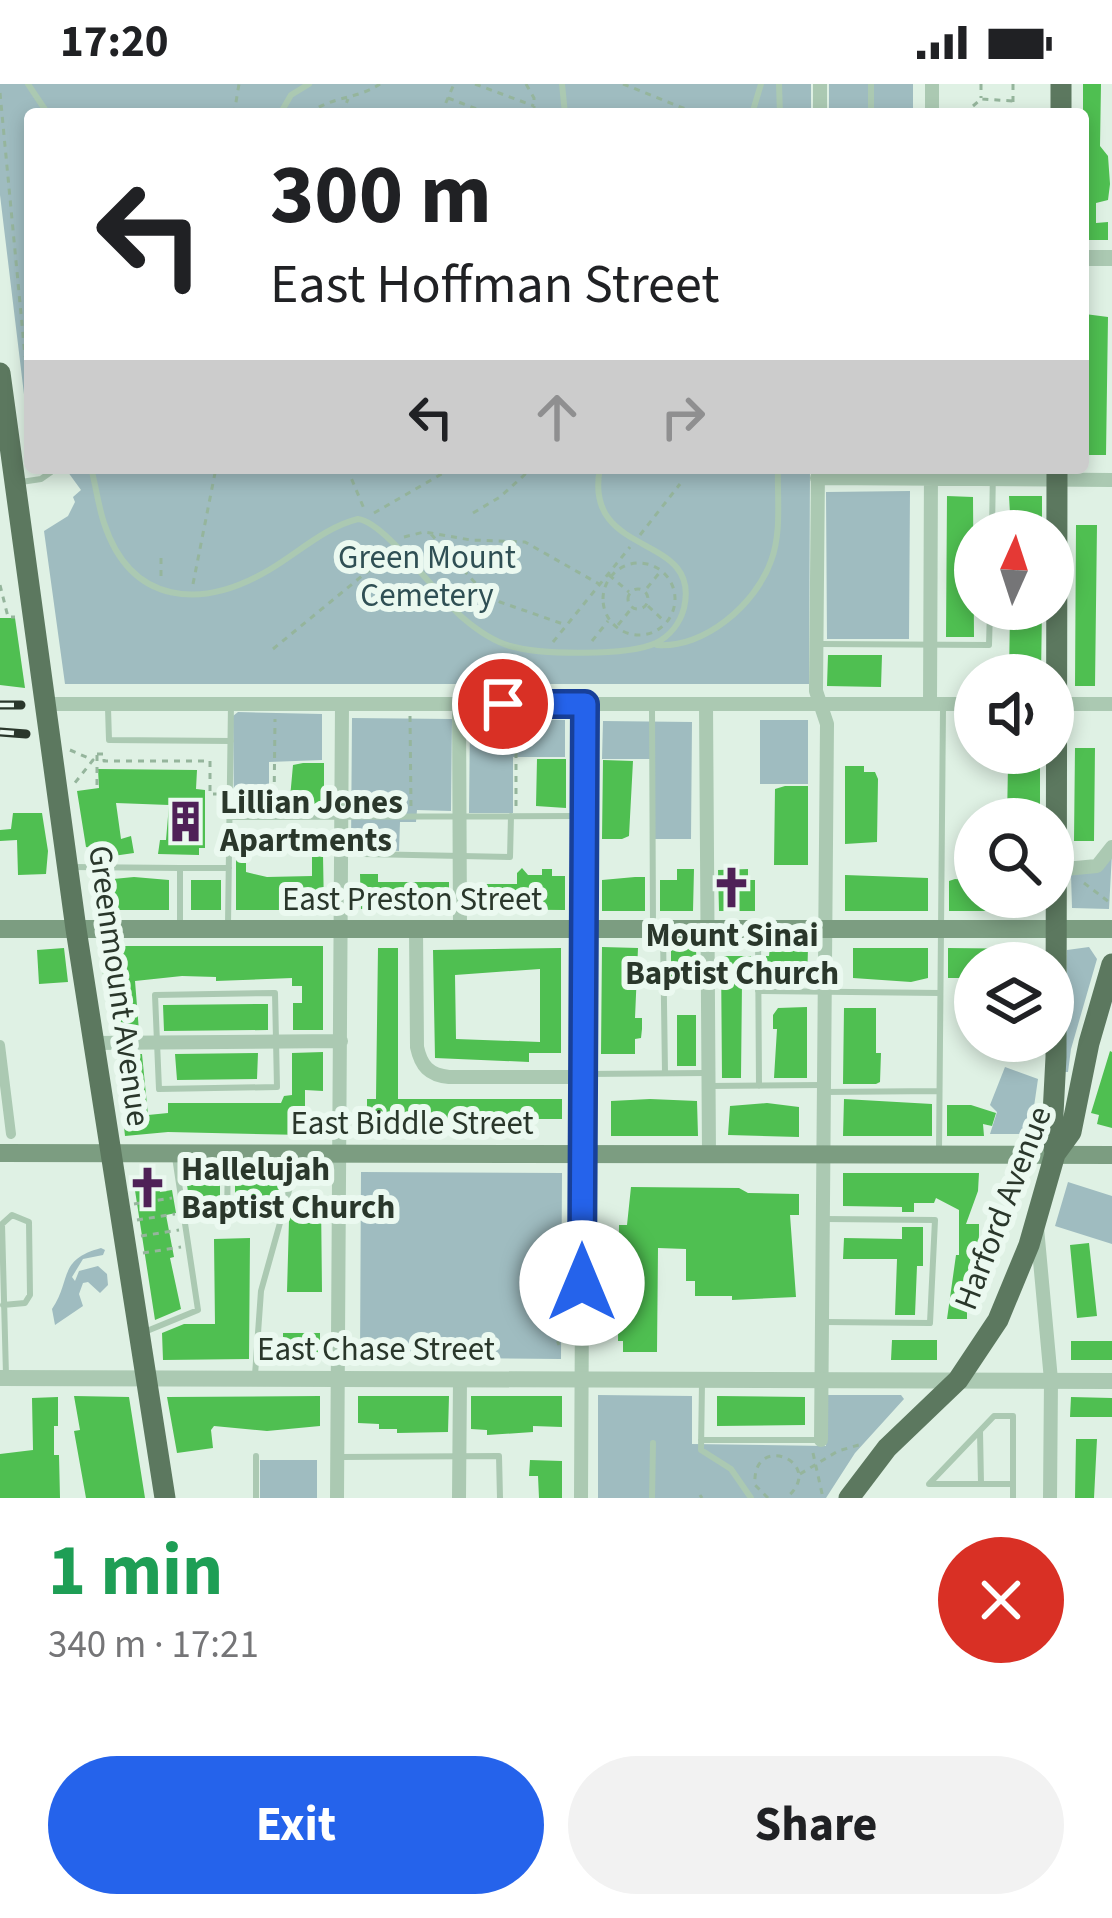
<!DOCTYPE html>
<meta charset="utf-8">
<style>
:root{--surface:#fff;--page:#f2f2f2;--text:#202124;--muted:#757577;--accent:#2563eb}
body{margin:0;font-family:"Source Sans 3",sans-serif;background:var(--page);color:var(--text);height:100vh;display:flex;flex-direction:column;font-size:45px;white-space:nowrap}
*{box-sizing:border-box;margin:0}
p{font-size:39px;color:var(--muted)}
.icon{flex:none;width:66px;height:66px;fill:none;stroke:currentColor;stroke-width:2;stroke-linecap:round;stroke-linejoin:round}
.map{position:relative;height:1414px;overflow:hidden}
.sheet{display:flex;flex-direction:column;background:var(--surface);flex:1}
.sheet>*{flex:none}
.hud{position:absolute;left:24px;top:24px;width:1065px;height:366px;border-radius:12px;box-shadow:0 6px 18px #0003;background:#fff;color:var(--text);overflow:hidden}
.needle{width:78px;rotate:3deg}
.buttons{position:absolute;left:954px;top:426px;display:grid;gap:24px}
.buttons a{display:grid;place-items:center;width:120px;height:120px;border-radius:50%;background:var(--surface);box-shadow:0 6px 18px #0003;font-size:60px}
.pin{position:absolute;display:grid;place-items:center;width:102px;height:102px;color:#fff;margin:-51px;border:6px solid #fff;border-radius:50%;box-shadow:0 3px 12px #0007}
.me{position:absolute;width:132px;margin:-66px;rotate:0deg;stroke-linejoin:round;filter:drop-shadow(0 0 9px #0008)}
.turn{display:flex;align-items:center;gap:42px;height:252px;padding:0 48px;font-size:54px}
.turn .icon{width:156px;height:156px;stroke-width:2.5}
.turn b{display:block;font-size:84px;line-height:102px}
.lanes{display:flex;align-items:center;height:114px;padding:0 48px;background:#0003;justify-content:center;gap:60px;direction:ltr}
.lanes .off{opacity:.35}
.round{display:grid;place-items:center;flex:none;width:126px;height:126px;border-radius:63px;background:var(--page)}
.head{display:flex;align-items:center;justify-content:space-between;height:204px;padding:0 48px}
h1{font-size:72px;font-weight:700;line-height:90px;color:#1e9e55}
.button{display:flex;gap:24px;margin-top:auto;padding:24px 48px}
.button a{flex:1;height:138px;border-radius:72px;background:var(--accent);color:#fff;font-size:48px;font-weight:700;line-height:138px;text-align:center}
.button a+a{background:var(--page);color:var(--text)}
.status{display:flex;justify-content:space-between;align-items:center;height:84px;padding:0 60px;background:var(--surface);direction:ltr}
.status svg{height:33px;fill:currentColor}
.map>svg:first-child{display:block}
</style>
<div class="status"><b>17:20</b><svg viewBox="0 0 49 12"><path d="M0 12V9h3v3zM5 12V6h3v6zM10 12V3h3v9zM15 12V0h3v12zM26 1h20v11H26zM47 4h2v5h-2z"/></svg></div>
<div class="map">
<svg width="1112" height="1414" viewBox="0 0 1112 1414">
<rect width="100%" height="100%" fill="#dff1e4"/>
<path fill="#9fbcc0" d="M0 0H811V30H30V360L0 111Z
M829 0H913V30H829Z
M65 384H810L809 600H65L44 447 68 432 75 418 73 413 81 406Z
M910 407 909 555H827L826 408Z
M238 628 322 630V676L269 678V726L234 725 233 632Z
M352 634 452 635 451 727 417 726 416 738H400L399 767 351 763Z
M470 635 565 636V673H513V729H469Z
M760 636H808V700H760Z
M603 637 692 638 691 755H653L654 675H602Z
M1112 769 1109 825 1072 824 1071 790Z
M1089 863 1097 875 1071 965 1068 988H1064L1067 866Z
M1005 983 1038 995 1030 1050H990L997 1028 990 1021Z
M361 1088 562 1089 561 1275 360 1273Z
M1068 1098 1112 1112V1160L1055 1142Z
M101 1164 105 1166 103 1171 83 1175 72 1193 75 1197 79 1187 98 1182 107 1190 108 1201 100 1209 88 1198 83 1199 79 1210 83 1222 55 1241 52 1225C72 1196 57 1176 101 1164Z
M598 1311 692 1312V1360L826 1362 827 1311H901L904 1315 855 1369 826 1414H598Z
M260 1376H317V1414H260Z"/>
<path fill="#4fbf51" fill-rule="evenodd" d="M1083 0H1101L1100 62 1108 72 1110 100 1108 116 1096 119V139L1108 138V156H1083Z
M1085 230 1108 233 1106 371H1085L1083 368Z
M947 412 973 413 974 553H946Z
M1009 412H1042V447H1011Z
M1076 441H1097L1095 602H1075Z
M1020 525H1042L1041 591H1009L1010 528Z
M0 534H15L25 604 0 601Z
M828 571H882L881 603 827 602Z
M1075 664H1095L1094 757H1074Z
M537 675H566V724L536 722Z
M603 676 633 677 629 752 622 755H602Z
M303 679H324V725H289L293 681Z
M1040 680V735H1007L1008 681Z
M845 682H864V688H875L878 695 877 758 845 760Z
M98 685 197 686 196 705 205 706V764H199V771L158 770 160 756H166L169 721 116 719 121 755 131 752 134 769 106 773 105 767 93 768 92 764 86 763 77 707 99 704Z
M785 702H808V781H774L775 705Z
M13 729H42L48 767 46 790 18 791 17 756 0 757V746L11 745Z
M236 772H246V788L267 793 312 792V772H323L324 826H236Z
M522 784 528 791H542V785H552V792H565V826L471 825V800H517V789Z
M677 785H694L693 827H660V796H677Z
M748 785V796H755V827H719L718 786Z
M360 790H378V798H449V824L361 825Z
M845 791 928 794V827H845Z
M134 793 169 796V826H103V796Z
M635 793H645V827H602V796Z
M955 795 975 797V813H1040V827H949V797Z
M191 796H221V826H191Z
M99 862H323V946H293V919H302V902H292V894L216 897V893L182 892 135 897 139 947 111 948Z
M602 863 638 864 635 934H642V945L641 954 635 955V970H601Z
M671 863H696L697 899H671Z
M770 863 808 864 807 899 766 898V872H769Z
M64 864 68 898 39 900 37 866Z
M378 864H398V1015H562V1035H367V1015H376Z
M561 864V969H529V978L435 974 433 866ZM540 885V958L456 955 455 891Z
M853 864H928V894L911 898 853 894Z
M948 864 1040 865V879H975V894H948Z
M721 872H751V898H742L741 994H722Z
M256 920H268V946L164 947 163 921Z
M807 923V994H774L777 945H773V931L778 924Z
M844 924H876V969H881L880 998 876 1000H843Z
M677 931H696V982H677Z
M1110 967 1112 968V1044L1097 1040 1099 1031 1091 1029Z
M323 968V1007L305 1006V1051L168 1048 125 1052 116 971 142 970 148 1031 168 1029V1019H281L284 1012 292 1011V969Z
M258 969 257 995 177 996 175 970Z
M650 1015 697 1017 698 1052H611V1017Z
M844 1015 932 1020V1052H843Z
M767 1019 799 1023V1053L728 1051 730 1022Z
M947 1021H971L996 1029 992 1042 983 1040 984 1052H947Z
M220 1087V1114H189L185 1088Z
M285 1087 277 1124H267V1118L235 1117V1088Z
M843 1089H979L978 1107 966 1140H979V1151L976 1193H973V1213L967 1224V1235H947L956 1171H959V1126L936 1114 934 1119H914V1128H902V1123L843 1122Z
M158 1097 160 1108 172 1106 176 1129 166 1131 174 1173 170 1174 181 1225 155 1236 134 1100Z
M631 1103 739 1104 748 1109 799 1110V1131H790L796 1213 732 1216V1212H695V1197H686V1165L658 1164 657 1268H623V1257H618L619 1141H627Z
M294 1116H321L322 1208H287L289 1136Z
M902 1143H923V1182H917L915 1231H895L897 1175H843L844 1154 902 1155Z
M250 1154 249 1275 163 1276 162 1249 184 1240H215L214 1155Z
M1089 1159 1097 1232 1077 1234 1070 1161Z
M283 1249H320V1274L283 1273Z
M892 1256H937V1276H891Z
M1071 1257H1112V1276H1071Z
M74 1312 129 1313 145 1414H86L74 1347 80 1346Z
M320 1312V1342L267 1347 214 1342 211 1346 213 1364 177 1369 167 1313Z
M358 1312H449L448 1348 397 1349V1345H379V1340L358 1339Z
M471 1312H562V1343L533 1342V1348L487 1351V1346L471 1345Z
M717 1312 805 1313V1341L717 1342Z
M58 1313V1342H54V1371H59L60 1414H0V1370L33 1366 32 1314Z
M1071 1313 1112 1314V1333H1070Z
M1076 1355H1097L1094 1414H1075Z
M530 1376 562 1377V1414H539L538 1392H529Z"/>
<g fill="none" stroke-linecap="round" stroke-linejoin="round">
<path stroke="#95b59c" stroke-width="3" stroke-dasharray="6 6" stroke-linecap="butt" d="M475 0 534 22
M526 0 534 14V30
M623 0 698 30
M981 0V14
M1013 0V30
M0 9 25 272 30 273
M448 14 490 30
M973 22 981 15 1013 17
M234 30 239 0
M309 30C330 12 356 16 380 0
M342 30 348 15
M441 30 454 0
M347 384 365 427
M374 429 452 384
M473 429 500 413 532 384
M431 450 479 503 500 518 566 541
M640 451 680 400
M404 453 424 448 471 456 525 458 599 500
M161 474V493
M603 515a36 36 0 1 1 72 0a36 36 0 1 1-72 0Z
M609 491 629 508
M193 500 216 384
M0 501 8 533H15
M647 504 660 488
M628 515a10 10 0 1 1 20 0a10 10 0 1 1-20 0Z
M648 522 663 536
M618 541 631 525
M592 557 608 537
M553 558 630 463
M273 565 390 469
M410 632 411 724
M516 632V724
M70 666 93 676 74 700
M97 670H104V677H210V710H223
M97 671V705
M274 722 275 635
M1084 799 1109 818
M134 1120 172 1114
M137 1136 175 1130
M141 1152 179 1146
M143 1169 181 1163
M553 1246 559 1261
M813 1369 823 1414
M800 1390 838 1367 862 1360
M700 1411 702 1414
M768 1414 755 1401C751 1346 829 1379 786 1414"/>
<path stroke="#abc9b2" stroke-width="6" d="M28 0 48 30
M562 0 565 30
M779 0 780 30
M871 0V30
M280 30 291 11 309 0
M752 30 761 0
M91 384C96 402 98 421 104 439 131 521 201 526 269 486 298 469 325 443 358 435 385 438 438 513 463 534 477 546 493 557 510 562 541 571 628 572 656 559 670 552 680 539 684 524 702 447 582 476 600 384
M21 398 41 395 51 388
M992 447 993 384
M820 560 989 561 990 525
M657 561C704 565 756 520 771 477 782 448 777 414 778 384
M108 624 109 656 231 657
M652 624 653 839
M230 733 580 732
M229 764H342L364 770 510 773 511 732
M71 783 180 784V841
M180 784H229
M228 841 231 620
M663 849 665 989
M758 849 759 1002
M758 907 940 909
M275 909 277 1003 159 1005 155 911Z
M587 990 705 989
M708 1002 821 1001
M824 1008 939 1007
M939 1067 943 624
M184 1131H282
M227 1131 228 1075
M826 1135 935 1136 930 1239 826 1238
M3 1221 25 1219 30 1211 29 1138 12 1131 2 1140 6 1291
M142 1249 198 1226 175 1073
M255 1291 261 1207 292 1096 293 1075
M702 1299 701 1366 731 1385 751 1414
M980 1347 981 1400
M701 1356H818
M256 1372V1414
M341 1373 499 1372 500 1414
M1013 1400H929L994 1332H1013V1414
M652 1414 653 1359"/>
<path stroke="#abc9b2" stroke-width="10" d="M0 961 11 1050"/>
<path stroke="#abc9b2" stroke-width="14" d="M820 30V0
M932 30V0
M818 384 816 607 827 640 821 1356
M817 394 1112 396
M45 620H975
M459 620 460 845
M706 620 709 1070
M930 620 931 384
M1053 620H1112
M1054 786 1097 782 1112 763
M416 845 417 963C421 982 429 991 449 993H583
M94 959 341 957
M1037 1144 1051 1296 1050 1414
M337 1414 342 620
M459 1414 460 1295
M581 1414 585 620"/>
<path stroke="#abc9b2" stroke-width="16" d="M1083 174H1112
M0 1294 1112 1297"/>
<path stroke="#7c9d81" stroke-width="18" d="M0 845H1112
M0 1069 1112 1071"/>
<path stroke="#5c785f" stroke-width="21" d="M1061 30V0
M0 289 76 845 165 1414
M1055 1070 1052 1049 1056 973 1057 384
M849 1414 887 1364 958 1296 998 1236 1029 1161 1055 1070 1071 1048 1089 959 1112 880"/>
<defs>
<path id="rail" d="M0 621H21
M0 648 26 650"/>
</defs>
<use href="#rail" stroke="#2a372b" stroke-width="9"/>
<use href="#rail" stroke="#ebf9f0" stroke-width="4.5" stroke-dasharray="14" stroke-linecap="butt"/>
</g>
<g fill="none" stroke-linecap="round" stroke-linejoin="round">
<defs>
<path id="route" d="M503 620H585L582 1199"/>
</defs>
<use href="#route" stroke="#184099" stroke-width="30"/>
<use href="#route" stroke="#2563eb" stroke-width="21"/>
</g>
<defs>
<symbol id="building-bare" viewBox="-9 -9 18 18"><path d="M-4-6H4V6H1V3H-1V6H-4ZM-2.5-4.3h1.7v1.8h-1.7ZM.8-4.3h1.7v1.8H.8ZM-2.5-1h1.7V.8h-1.7ZM.8-1h1.7V.8H.8Z" fill="#4f2157" stroke="#ebf9f0" stroke-width="2.5" paint-order="stroke"/></symbol>
<symbol id="church-bare" viewBox="-9 -9 18 18"><path d="M-1.2-6h2.4v3.5h3.3v2.4h-3.3V6h-2.4V-.1h-3.3v-2.4h3.3Z" fill="#4f2157" stroke="#ebf9f0" stroke-width="2.5" paint-order="stroke"/></symbol>
</defs>
<g fill-rule="evenodd">
<use href="#building-bare" x="156" y="708" width="59" height="59"/>
<use href="#church-bare" x="702" y="774" width="59" height="59"/>
<use href="#church-bare" x="118" y="1074" width="59" height="59"/>
</g>
<g text-anchor="middle" dominant-baseline="central" stroke-width="12" stroke-linejoin="round" paint-order="stroke">
<g font-size="33" fill="#2f4f54" stroke="#ebf9f0">
<text x="427" y="473">Green Mount<tspan x="427" dy="38">Cemetery</tspan></text>
</g>
<g font-size="33" font-weight="bold" fill="#2a372b" stroke="#ebf9f0" text-anchor="start">
<text x="220" y="718">Lillian Jones<tspan x="220" dy="38">Apartments</tspan></text>
<text x="732" y="851" text-anchor="middle">Mount Sinai<tspan x="732" dy="38">Baptist Church</tspan></text>
<text x="181" y="1085">Hallelujah<tspan x="181" dy="38">Baptist Church</tspan></text>
</g>
<g font-size="33" fill="#2a372b" stroke="#ebf9f0">
<text x="412" y="815">East Preston Street</text>
<text transform="translate(119 902) rotate(82)">Greenmount Avenue</text>
<text x="412" y="1039">East Biddle Street</text>
<text transform="translate(1003 1124) rotate(-69)">Harford Avenue</text>
<text x="376" y="1265">East Chase Street</text>
</g>
</g>
</svg>
<div class="buttons">
<a><svg class="needle" viewBox="-14 -14 28 28"><path d="M0-13l5 13h-10z" fill="#e53935"/><path d="M0 13l5-13h-10z" fill="#757577"/></svg></a>
<a><svg class="icon" aria-label="sound" viewBox="0 0 24 24"><path d="M4 9h4l5-4v14l-5-4H4zM17 9q2 3 0 6"/></svg></a>
<a><svg class="icon" aria-label="search" viewBox="0 0 24 24"><circle cx="10" cy="10" r="6"/><path d="M15 15l6 6"/></svg></a>
<a><svg class="icon" aria-label="layers" viewBox="0 0 24 24"><path d="M12 4l9 5-9 5-9-5zM3 14l9 5 9-5"/></svg></a>
</div>
<div class="pin" style="left:503px;top:620px;background:#d93025"><svg class="icon" aria-label="arrive" viewBox="0 0 24 24"><path d="M6 21V4h12l-3 4 3 4H6"/></svg></div>
<svg class="me" style="left:582px;top:1199px" viewBox="-20 -20 40 40"><circle r="19" fill="#fff"/><path d="M0-13L10 11 0 6-10 11z" fill="#2563eb"/></svg>
<div class="hud">
<div class="turn"><svg class="icon" aria-label="left" viewBox="0 0 24 24"><path d="M17 20v-9H6M10 6l-5 5 5 5"/></svg><div><b>300 m</b>East Hoffman Street</div></div>
<div class="lanes"><svg class="icon" aria-label="left" viewBox="0 0 24 24"><path d="M17 20v-9H6M10 6l-5 5 5 5"/></svg><svg class="icon off" aria-label="ahead" viewBox="0 0 24 24"><path d="M12 20V5M6 11l6-6 6 6"/></svg><svg class="icon off" aria-label="right" viewBox="0 0 24 24"><path d="M7 20v-9h11M14 6l5 5-5 5"/></svg></div>
</div>
</div>
<section class="sheet">
<div class="head"><div><h1>1 min</h1><p>340 m · 17:21</p></div><a class="round" style="background:#d93025;color:#fff"><svg class="icon" aria-label="close" viewBox="0 0 24 24"><path d="M6 6l12 12M18 6L6 18"/></svg></a></div>
<div class="button"><a>Exit</a><a>Share</a></div>
</section>
